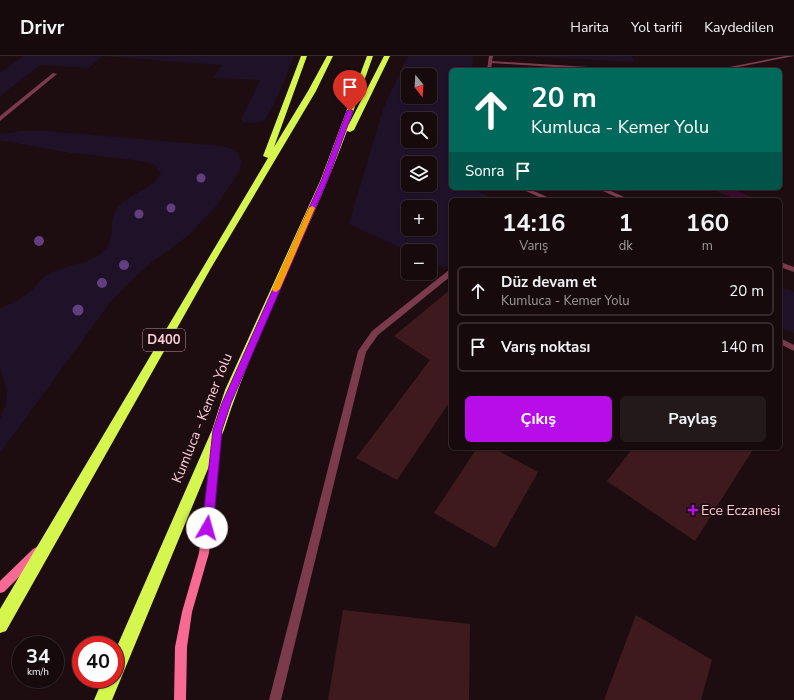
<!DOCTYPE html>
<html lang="tr">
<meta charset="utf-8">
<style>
:root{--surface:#160a0c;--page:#23181a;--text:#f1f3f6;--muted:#9e9a9d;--line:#352b2d;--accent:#b70de9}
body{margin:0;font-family:"Nunito Sans",sans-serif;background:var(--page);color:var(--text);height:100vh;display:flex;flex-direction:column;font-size:15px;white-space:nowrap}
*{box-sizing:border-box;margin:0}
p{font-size:13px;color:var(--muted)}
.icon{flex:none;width:22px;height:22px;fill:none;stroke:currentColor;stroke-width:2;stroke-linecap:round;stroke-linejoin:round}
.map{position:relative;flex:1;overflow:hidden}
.sheet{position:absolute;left:449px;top:142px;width:333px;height:252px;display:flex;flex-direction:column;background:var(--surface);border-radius:6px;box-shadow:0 1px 3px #0004,0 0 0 1px var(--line)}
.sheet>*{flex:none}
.top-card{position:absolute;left:449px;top:12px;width:333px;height:122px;border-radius:6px;box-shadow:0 1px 3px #0004,0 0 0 1px var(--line);background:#00695c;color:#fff;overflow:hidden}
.needle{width:26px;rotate:162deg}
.tools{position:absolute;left:401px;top:12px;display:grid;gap:8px}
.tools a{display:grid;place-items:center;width:36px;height:36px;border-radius:6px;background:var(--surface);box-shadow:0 1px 3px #0004,0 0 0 1px var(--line);font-size:20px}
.speed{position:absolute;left:12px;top:580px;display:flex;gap:8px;font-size:20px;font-weight:700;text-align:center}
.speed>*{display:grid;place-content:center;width:52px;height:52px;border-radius:50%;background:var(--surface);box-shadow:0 1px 3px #0004,0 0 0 1px var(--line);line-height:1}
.speed small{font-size:10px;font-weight:400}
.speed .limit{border:6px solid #d22;background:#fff;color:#111}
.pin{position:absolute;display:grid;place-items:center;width:34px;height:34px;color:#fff;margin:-41px -17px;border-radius:50% 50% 50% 0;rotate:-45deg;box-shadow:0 0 4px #0007}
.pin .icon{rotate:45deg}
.me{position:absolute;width:44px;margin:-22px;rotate:7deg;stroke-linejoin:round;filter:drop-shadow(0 0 3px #0008)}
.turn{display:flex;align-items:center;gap:14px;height:84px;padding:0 16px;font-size:18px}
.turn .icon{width:52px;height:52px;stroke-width:2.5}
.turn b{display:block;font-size:28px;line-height:34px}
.then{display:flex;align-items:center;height:38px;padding:0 16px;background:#0003;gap:8px;font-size:15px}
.eta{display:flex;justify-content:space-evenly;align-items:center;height:68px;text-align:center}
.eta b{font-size:24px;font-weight:700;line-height:28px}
.button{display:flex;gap:8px;margin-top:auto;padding:8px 16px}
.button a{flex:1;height:46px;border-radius:6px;background:var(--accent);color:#fff;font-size:16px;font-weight:700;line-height:46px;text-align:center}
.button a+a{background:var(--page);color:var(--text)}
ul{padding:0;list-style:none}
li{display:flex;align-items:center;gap:12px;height:50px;margin:0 8px 6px;padding:0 8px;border:2px solid var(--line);border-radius:6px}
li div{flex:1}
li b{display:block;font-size:15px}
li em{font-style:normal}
header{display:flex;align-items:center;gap:24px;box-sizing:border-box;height:56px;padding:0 20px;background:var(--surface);border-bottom:1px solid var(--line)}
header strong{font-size:19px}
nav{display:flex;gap:22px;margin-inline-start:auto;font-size:14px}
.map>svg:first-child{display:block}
</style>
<header>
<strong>Drivr</strong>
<nav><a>Harita</a><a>Yol tarifi</a><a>Kaydedilen</a></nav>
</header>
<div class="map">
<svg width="794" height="644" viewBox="0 0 794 644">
<rect width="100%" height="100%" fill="#1e0d10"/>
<path fill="#1f1128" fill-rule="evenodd" d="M24 0H102L89 12 40 9 0 40V17Z
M102 0H294C290 11 271 60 264 64 258 68 249 67 242 66V62L260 24 213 22 222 9Z
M408 0H473L472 14H451V132H471L496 144H451V206L445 212 430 205V195H408L349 168 383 53ZM408 19H430V41H408ZM408 63H430V85H408ZM408 107H430V129H408ZM408 151H430V173H408Z
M519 0H632L634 6Z
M22 75H47L222 90 236 94 242 106 239 116 214 153 189 179 151 207 131 225 109 248 0 397V363L6 349 7 335 0 311V253C12 247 25 242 34 232 38 228 41 223 47 219 65 208 96 210 108 189 116 175 107 163 120 149 132 137 151 134 161 118L155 109 143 105 71 97 0 84V78Z
M780 230 794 236V277L780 271Z"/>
<path fill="#390b2b" d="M709 132H730L759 144H738Z"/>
<path fill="#3e1a1f" d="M451 233V344L397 424 356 402 430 304 394 280Z
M477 392H493L538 416 495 492 434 457Z
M633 392H754L695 485 607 425Z
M343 554 470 568 469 644H328Z
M636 559 712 604 701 644H604Z"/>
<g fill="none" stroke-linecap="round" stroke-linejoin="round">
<path fill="#7b3b4d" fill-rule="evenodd" d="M53 17 57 18 0 65V60Z
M519 132H527L554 144H546Z"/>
<path fill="#7b3b4d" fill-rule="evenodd" d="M489 0H493L492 5 620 13 622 14H598L492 7 491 14H487Z
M785 0H794L723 14H714Z
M596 132H604L631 144H623Z
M780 206 794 211V216L780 211Z
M449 214H451V220L378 279 366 296 281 644H269L358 295 372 275Z
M780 282 794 289V295L780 288Z"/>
<path fill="#f76a94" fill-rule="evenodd" d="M217 380 220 381 221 384 209 497 192 556 187 591 186 644H174L175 591 182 556 199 497 213 384 214 381Z
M37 491 41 493 42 496 41 499 4 536 0 537V525L33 493Z"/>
<path fill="#d5f54f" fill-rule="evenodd" d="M301 0H307L274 91 308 35 327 0H333L316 35 211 212 6 575 0 577V553L268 102 263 100Z
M367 0H373L348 70 384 0H390L354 74 350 76 347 75C310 176 257 271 224 374L112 644H94L103 623H115V595L212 374 225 334 321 123Z"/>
</g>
<g fill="#603e7f">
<circle cx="201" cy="122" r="4.5"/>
<circle cx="171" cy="152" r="4.5"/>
<circle cx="139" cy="158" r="4.5"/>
<circle cx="39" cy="185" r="5"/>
<circle cx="124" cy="209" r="5"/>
<circle cx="102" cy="227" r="5"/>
<circle cx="78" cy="254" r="5.5"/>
</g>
<path fill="#b70de9" stroke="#770897" d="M350 53 353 55 328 123 231 347 222 374 213 472 211 476 207 477 203 476 202 472 213 374 222 347 322 123 347 55Z"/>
<path fill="#f59e0b" d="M312 150 315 152 280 233 276 236 273 235 272 233 309 152Z"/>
<path fill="#b70de9" stroke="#1e0d10" stroke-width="1.5" d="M691 448h4v4h4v4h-4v4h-4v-4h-4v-4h4z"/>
<g text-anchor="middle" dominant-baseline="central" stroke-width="3" stroke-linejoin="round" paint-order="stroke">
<rect fill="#1e0d10" stroke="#b9939b" stroke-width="1" x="143" y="273" width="42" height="22" rx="3"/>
<g font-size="13" font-weight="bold" fill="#fccdd7">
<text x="164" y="284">D400</text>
</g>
<g font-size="14" fill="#fccdd7" stroke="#1e0d10">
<text transform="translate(202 362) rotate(-68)">Kumluca - Kemer Yolu</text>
</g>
<g font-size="14" fill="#fccdd7" stroke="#1e0d10" text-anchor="start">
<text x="701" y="454">Ece Eczanesi</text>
</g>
</g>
</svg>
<div class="tools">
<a><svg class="needle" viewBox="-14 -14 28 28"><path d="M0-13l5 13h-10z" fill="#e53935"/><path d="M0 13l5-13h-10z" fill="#9e9a9d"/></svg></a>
<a><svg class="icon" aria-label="search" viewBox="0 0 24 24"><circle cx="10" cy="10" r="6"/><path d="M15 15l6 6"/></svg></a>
<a><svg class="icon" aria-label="layers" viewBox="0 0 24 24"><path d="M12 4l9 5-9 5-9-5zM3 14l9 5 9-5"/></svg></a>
<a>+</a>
<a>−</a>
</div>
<div class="speed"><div>34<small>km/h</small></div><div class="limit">40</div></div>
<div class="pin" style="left:350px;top:55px;background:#d93025"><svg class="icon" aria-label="arrive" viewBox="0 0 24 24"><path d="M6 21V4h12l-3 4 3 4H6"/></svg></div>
<svg class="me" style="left:207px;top:472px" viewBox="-20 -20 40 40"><circle r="19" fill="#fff"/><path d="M0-13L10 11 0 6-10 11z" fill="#b70de9"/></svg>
<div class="top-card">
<div class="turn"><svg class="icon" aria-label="ahead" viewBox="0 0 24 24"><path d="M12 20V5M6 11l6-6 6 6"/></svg><div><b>20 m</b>Kumluca - Kemer Yolu</div></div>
<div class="then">Sonra<svg class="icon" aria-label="arrive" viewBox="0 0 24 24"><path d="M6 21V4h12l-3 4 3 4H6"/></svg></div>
</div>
<section class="sheet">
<div class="eta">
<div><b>14:16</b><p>Varış</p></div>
<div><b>1</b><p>dk</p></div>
<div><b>160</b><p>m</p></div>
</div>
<ul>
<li><svg class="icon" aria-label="ahead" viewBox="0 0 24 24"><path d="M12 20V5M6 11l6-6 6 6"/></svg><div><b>Düz devam et</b><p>Kumluca - Kemer Yolu</p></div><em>20 m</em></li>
<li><svg class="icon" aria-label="arrive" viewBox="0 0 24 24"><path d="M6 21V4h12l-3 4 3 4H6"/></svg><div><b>Varış noktası</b></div><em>140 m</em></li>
</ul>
<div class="button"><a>Çıkış</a><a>Paylaş</a></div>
</section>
</div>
